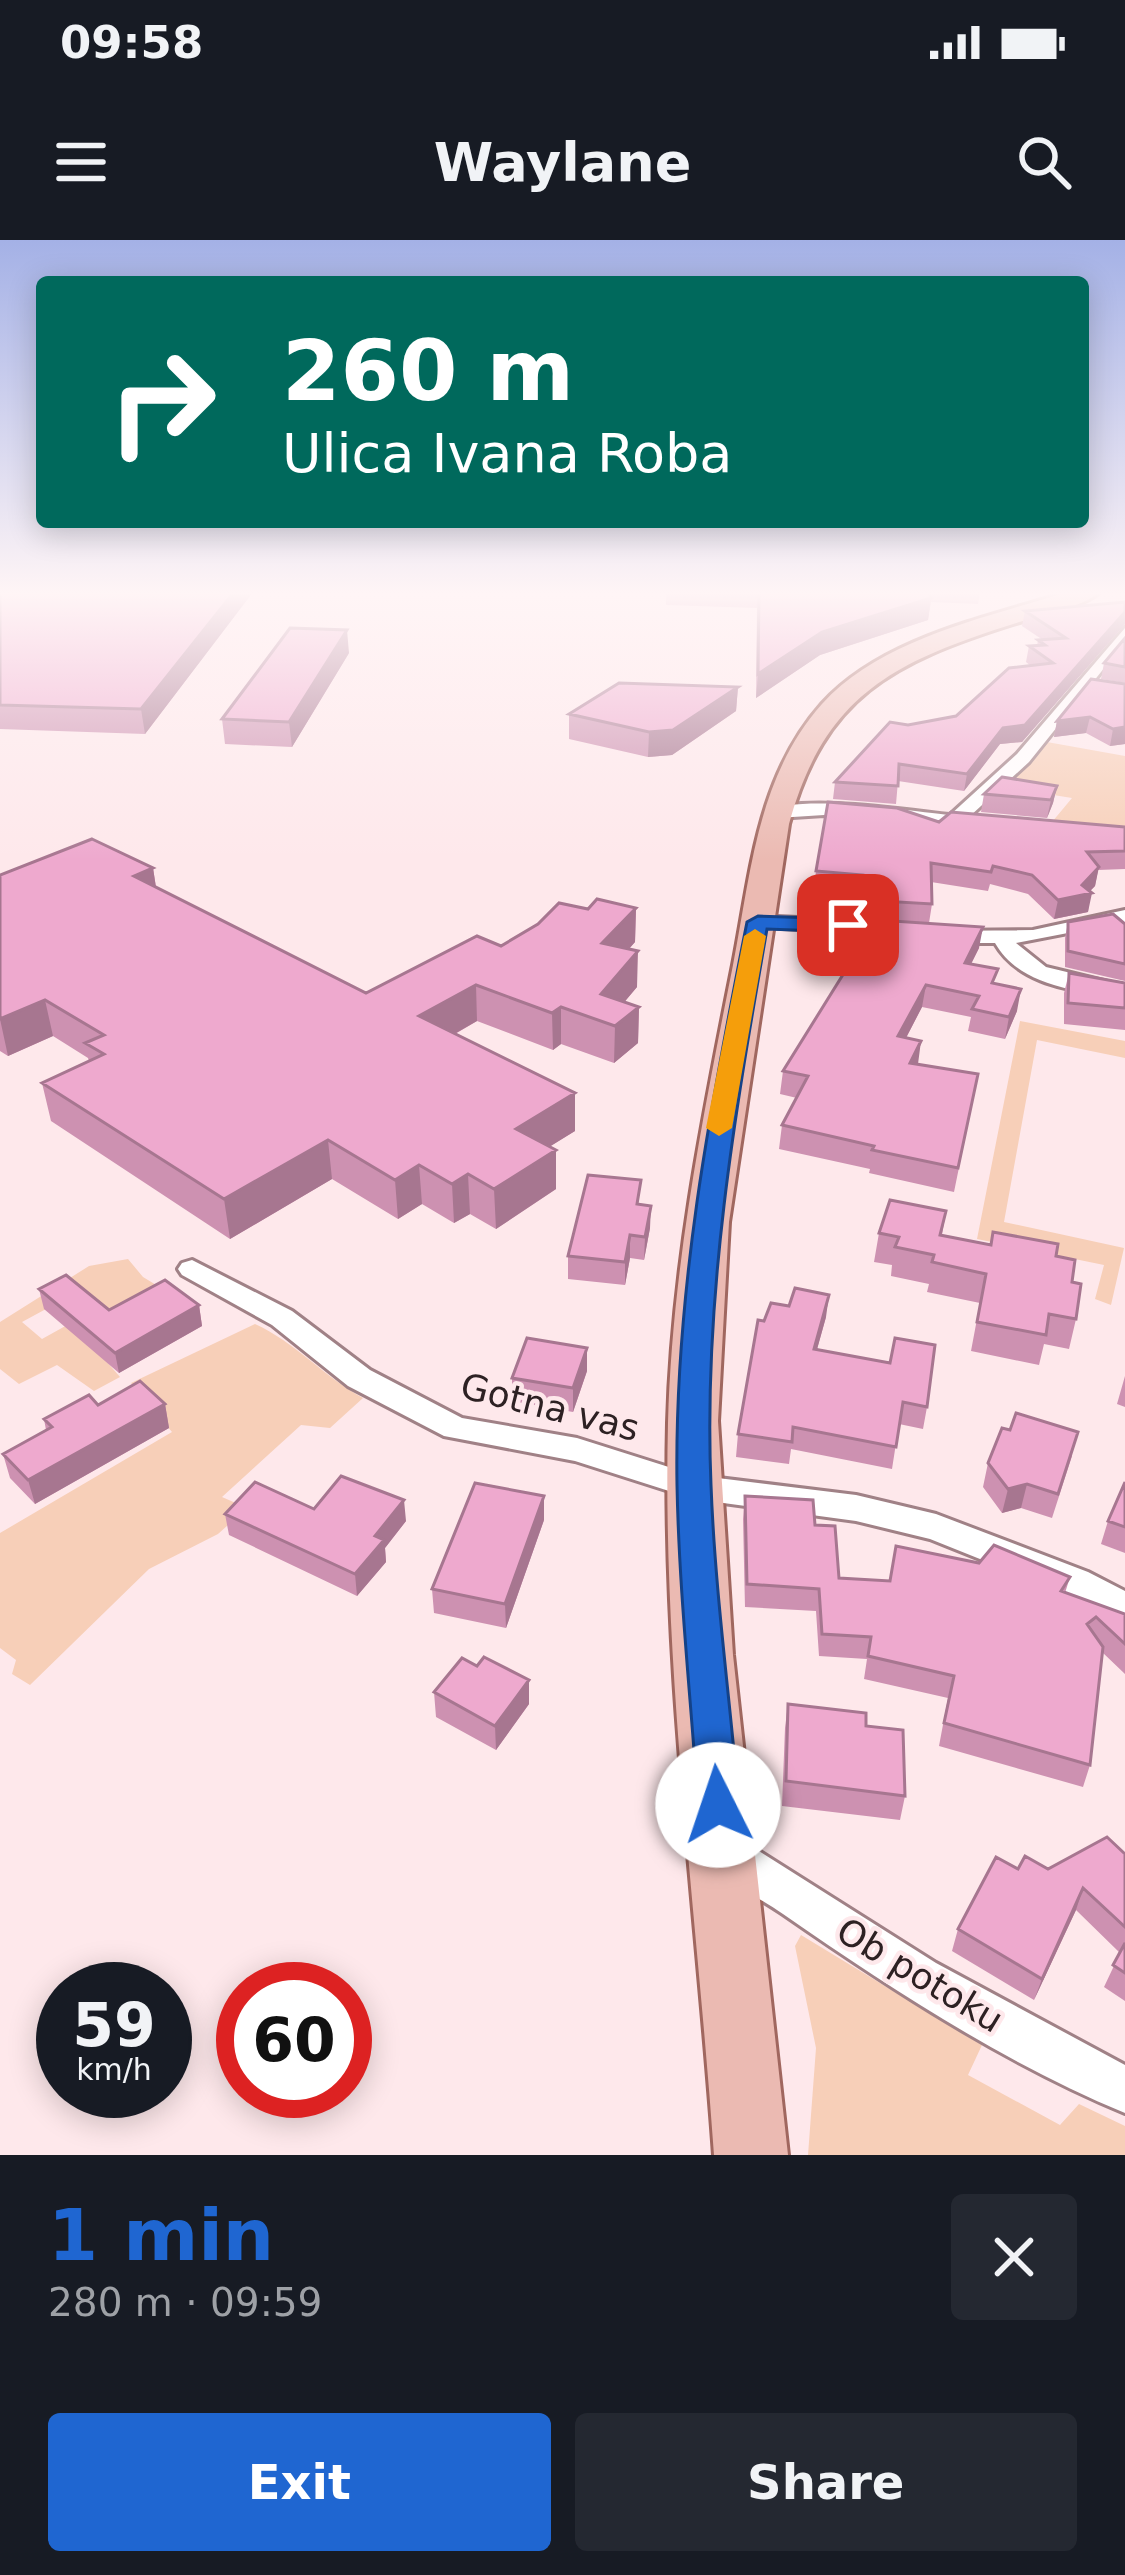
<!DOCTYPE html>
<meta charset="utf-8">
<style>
:root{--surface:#171b24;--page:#242831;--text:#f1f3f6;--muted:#9ea1a6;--accent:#1f66d1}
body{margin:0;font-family:"DejaVu Sans",sans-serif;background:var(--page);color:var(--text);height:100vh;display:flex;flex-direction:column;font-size:45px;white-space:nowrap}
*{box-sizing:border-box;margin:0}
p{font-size:39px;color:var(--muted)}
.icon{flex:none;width:66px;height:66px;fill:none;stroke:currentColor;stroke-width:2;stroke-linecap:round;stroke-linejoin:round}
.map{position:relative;height:1915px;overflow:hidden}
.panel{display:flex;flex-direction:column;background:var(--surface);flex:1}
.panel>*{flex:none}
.guide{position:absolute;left:36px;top:36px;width:1053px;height:252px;border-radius:12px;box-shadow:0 6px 30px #0003;background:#00695c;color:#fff;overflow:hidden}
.speed{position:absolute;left:36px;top:1722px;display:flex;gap:24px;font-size:60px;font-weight:700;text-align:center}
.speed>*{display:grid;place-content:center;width:156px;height:156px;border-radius:50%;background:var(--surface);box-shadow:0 6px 30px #0003;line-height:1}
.speed small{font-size:30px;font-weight:400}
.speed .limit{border:18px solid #d22;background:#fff;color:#111}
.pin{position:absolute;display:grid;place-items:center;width:102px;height:102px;color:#fff;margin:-51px;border-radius:24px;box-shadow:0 6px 18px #0006}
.me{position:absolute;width:132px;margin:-66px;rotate:356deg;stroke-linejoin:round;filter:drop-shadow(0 0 9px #0008)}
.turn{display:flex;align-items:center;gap:42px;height:252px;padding:0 48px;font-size:54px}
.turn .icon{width:156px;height:156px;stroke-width:2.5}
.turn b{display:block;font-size:84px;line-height:102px}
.round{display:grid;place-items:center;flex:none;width:126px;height:126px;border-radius:12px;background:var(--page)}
.summary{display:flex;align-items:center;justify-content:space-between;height:204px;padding:0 48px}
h1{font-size:72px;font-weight:600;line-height:90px;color:var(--accent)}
.button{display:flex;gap:24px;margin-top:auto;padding:24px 48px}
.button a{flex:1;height:138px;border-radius:12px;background:var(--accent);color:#fff;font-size:48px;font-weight:600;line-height:138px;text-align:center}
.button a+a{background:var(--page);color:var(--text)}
.status{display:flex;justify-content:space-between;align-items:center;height:84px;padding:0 60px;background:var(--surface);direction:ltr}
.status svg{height:33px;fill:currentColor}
header{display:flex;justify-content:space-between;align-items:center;height:156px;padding:0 48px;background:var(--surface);font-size:54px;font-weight:600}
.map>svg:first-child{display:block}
</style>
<div class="status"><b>09:58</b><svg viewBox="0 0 49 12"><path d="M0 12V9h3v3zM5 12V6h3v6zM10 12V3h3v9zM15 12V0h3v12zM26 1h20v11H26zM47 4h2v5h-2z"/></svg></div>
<header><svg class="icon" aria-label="menu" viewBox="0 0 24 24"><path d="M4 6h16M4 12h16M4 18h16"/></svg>Waylane<svg class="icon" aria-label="search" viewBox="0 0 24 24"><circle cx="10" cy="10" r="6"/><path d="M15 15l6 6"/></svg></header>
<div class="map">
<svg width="1125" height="1915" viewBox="0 0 1125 1915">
<rect width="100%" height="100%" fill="#fee8eb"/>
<path fill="#f7cfb8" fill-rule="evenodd" d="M1047 502 1125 516V592L1052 582 1072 558 1004 547Z
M1020 781 1125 801V818L1037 800 1004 982 1124 1008 1111 1065 1095 1059 1104 1025 977 999Z
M128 1019 143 1037 171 1054 87 1099 120 1137 94 1151 57 1125 19 1144 0 1129V1082L89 1026ZM70 1056 87 1074 42 1099 22 1082Z
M255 1084C295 1102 323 1136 363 1158L330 1188 301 1185 222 1257 247 1268 218 1294 149 1329 30 1445 12 1434 16 1420 0 1408V1293L172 1192 131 1143Z
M801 1695 982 1805 968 1835 1060 1885 1079 1864 1125 1886V1915H808L816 1808 795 1706Z"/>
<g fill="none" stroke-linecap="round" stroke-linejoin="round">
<defs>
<path id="minor" d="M1125 388V402L1029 522 969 577 983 579V587L824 575 777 578 768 572C796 553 911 571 950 575L1017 514Z
M1125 670V682L1016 703 1046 727 1125 746V760C1079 750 1021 748 995 703H947L936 697 947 691 1033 690Z
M757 676 861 681 872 687 861 693 750 686V678Z
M192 1020 292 1071 370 1130 462 1178 577 1198 694 1235 856 1255 936 1274 1088 1332 1125 1351V1382L1062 1352 930 1299 856 1281 694 1259 575 1221 444 1196 348 1146 272 1085 182 1035 178 1029 182 1023Z
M727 1591 936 1723 1125 1825V1873C1004 1823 890 1748 783 1674 758 1657 719 1638 706 1610L712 1597Z"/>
<path id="primary" d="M1067 352H1100C1079 369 1040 375 1013 384 893 422 824 456 789 584L729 982 718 1181 733 1415 788 1915H714C697 1672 662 1427 668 1183 672 1028 703 876 733 725 751 633 757 537 822 464 882 398 986 378 1067 352Z"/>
</defs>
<use href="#minor" stroke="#a08186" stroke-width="6"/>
<use href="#primary" stroke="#a0675f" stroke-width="6"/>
<use href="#minor" fill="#fff" fill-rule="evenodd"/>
<use href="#primary" fill="#ebbab2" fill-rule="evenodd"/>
</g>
<path fill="#cd91b1" d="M0 352H253L145 494 0 489Z
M631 352H980L978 364 931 362 928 380 820 415 756 458 757 368 666 365V354Z
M1125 362V384L1022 502 1000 504 964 551 898 541 896 564 833 559 835 542 908 485 956 476 1031 426 1026 422 1029 406H1037L1038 400H1043L1022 386 1025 371Z
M1125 398V443L1101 439 1104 423Z
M349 413 292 507 225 504 222 479Z
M1125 444V504L1110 506 1086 493 1054 497 1057 481Z
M738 447 736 471 672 515 648 517 569 499V474Z
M1057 546 1053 563 1047 578 981 572 984 554Z
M939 582 1125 587V629L1098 630 1095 646 1090 651 1088 672 1054 679 1028 654 990 644 988 651 931 642 932 664 929 683 979 708 971 724 996 744 1017 771 1005 799 968 791 971 777 922 767 906 798 917 824 978 834 954 952 869 933 870 929 779 909 782 885 797 858 780 854 783 831 850 723 818 717 821 696 844 677 846 659 850 652 814 649 816 631Z
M153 628 156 647 366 753 501 706 588 669 636 668 635 702 629 709 637 747 624 762 639 767 638 803 614 823 561 804 553 810 477 781 455 794 575 891 550 906 556 910V949L496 989 470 974 454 983 422 964 398 979 332 939 230 999 51 881 42 843 89 821 88 818 53 796 8 816 0 811V635Z
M1068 682 1125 684V741L1065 727V698Z
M1069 733 1125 743V790L1064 784V753Z
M640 965 650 988 644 1020 630 1018 625 1045 568 1039V1016Z
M946 971 942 995 991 1005 1072 1042 1076 1079 1069 1109 1044 1104 1039 1125 971 1111 980 1063 927 1052 929 1044 891 1036 892 1025 874 1022 879 993Z
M39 1049 109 1070 199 1065 202 1086 119 1133 44 1069Z
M826 1077 817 1109 927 1167 923 1189 899 1184 892 1229 791 1209 789 1224 736 1217 738 1194 764 1081Z
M587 1131 573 1172 512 1161V1138Z
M1125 1136V1167L1117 1164Z
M165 1164 169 1188 35 1264 10 1238 3 1214 46 1190 44 1179 98 1165Z
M1072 1216 1052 1278 1021 1268 1002 1273 983 1247 988 1223Z
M1125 1242V1313L1101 1304 1108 1281Z
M745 1256 815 1285 839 1338 889 1341 979 1323 1070 1337 1065 1353 1125 1374V1434L1102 1412 1090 1525 1083 1547 939 1506 948 1458 864 1439 867 1419 819 1416 816 1371 745 1367 743 1279Z
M314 1269 406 1281 385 1308 386 1322 357 1356 229 1295 225 1274Z
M544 1280 506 1388 434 1373 432 1349Z
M529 1440V1464L496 1510 436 1477 434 1452Z
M788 1464 866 1486 905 1556 900 1580 782 1566 785 1488Z
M1125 1614V1761L1104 1747 1120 1713 1076 1670 1034 1760 952 1711 958 1689 1018 1629H1048Z"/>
<path fill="#a77690" d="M234 352H253L145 494 141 469Z
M931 358 928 380 820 415 756 458 758 434 822 392Z
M1125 372V384L1022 502 1000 504 964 551 967 534 1003 488Z
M347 390 349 413 292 507 289 482Z
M738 447 736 471 672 515 648 517 649 492Z
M1090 477 1086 493 1054 497 1057 481Z
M1125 487V504L1110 506 1113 489Z
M1057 546 1053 563 1047 578 1051 560Z
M1099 627 1095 646 1086 655 1092 653 1088 672 1054 679 1058 660 1082 645Z
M153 628 158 661 134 636Z
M636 668 635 702 602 739V703Z
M983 687 979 708 961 744 965 723Z
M638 711 637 747 607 783 601 754Z
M476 745 477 781 421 813 419 776Z
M926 745 922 767 895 819 898 796Z
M1021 749 1017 771 1005 799 1009 777Z
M45 760 53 796 8 816 0 779Z
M561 767V804L553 810 552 773Z
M639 767 638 803 614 823 615 786Z
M921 801 918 824 910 823Z
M575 853V891L517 927 516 889Z
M328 900 332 939 230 999 224 959Z
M556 910V949L496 989 494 949Z
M419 925 422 964 398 979 395 940Z
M468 934 470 974 454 983 452 944Z
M651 966 650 988 644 1020 645 997Z
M630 995V1018L625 1045V1022Z
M829 1055 826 1077 811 1131 814 1109Z
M199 1065 202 1086 119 1133 115 1113Z
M587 1108V1131L573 1172V1148Z
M165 1164 169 1188 35 1264 28 1240Z
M1027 1244 1021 1268 1002 1273 1008 1249Z
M544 1256V1280L506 1388 505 1364Z
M404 1260 406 1281 385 1308 386 1322 357 1356 355 1334 375 1296Z
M529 1440V1464L496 1510 495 1486Z
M1083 1648 1076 1670 1034 1760 1042 1739Z"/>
<path fill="#eea9ce" stroke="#a77690" stroke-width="3" d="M0 352H234L141 469 0 465Z
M759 352H929L931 358 822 392 758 434Z
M1125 362V372L1025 485 1003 488 967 534 899 524 898 546 835 542 890 482 908 485 956 476 1009 428 1053 423 1029 406 1045 405 1038 400 1066 398 1025 371Z
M290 388 347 390 289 482 222 479Z
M1125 398V427L1104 423Z
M1091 439 1125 444V487L1113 489 1090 477 1057 481Z
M619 443 738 447 673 490 649 492 569 474Z
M1002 537 1057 546 1051 560 984 554Z
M828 562 897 568 939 582 951 572 1125 587V611L1087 612 1099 627 1082 645 1092 653 1058 660 1032 635 993 626 991 632 931 623 932 664 846 659 862 635 816 631Z
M92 599 153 628 134 636 366 753 477 696 501 706 538 684 559 663 588 669 597 659 636 668 602 703 638 711 601 754 639 767 615 786 561 767 552 773 476 745 419 776 575 853 516 889 556 910 494 949 468 934 452 944 419 925 395 940 328 900 224 959 42 843 104 814 85 803 104 795 45 760 0 779V635Z
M1113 674 1125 684V724L1068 711V682Z
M833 677 983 687 965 723 998 729 992 743 1021 749 1009 777 972 769 979 756 926 745 898 796 921 801 910 823 978 834 958 928 872 910 874 906 782 885 808 836 783 831 862 704 821 696Z
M1069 733 1125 743V768L1068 763Z
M588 935 641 940 637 964 651 966 645 997 630 995 625 1022 568 1016Z
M890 960 946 971 940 995 991 1005 993 992 1058 1004 1056 1016 1075 1020 1072 1042 1081 1044 1076 1079 1049 1074 1046 1095 977 1082 986 1034 932 1022 934 1015 895 1007 899 997 879 993Z
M66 1035 109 1070 165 1040 199 1065 115 1113 39 1049Z
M795 1048 829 1055 814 1109 890 1123 895 1098 935 1105 927 1167 903 1162 896 1207 793 1187 792 1202 738 1194 758 1080 764 1081 771 1063 789 1066Z
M527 1098 587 1108 573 1148 512 1138Z
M140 1141 165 1164 28 1240 3 1214 52 1187 44 1179 89 1155 98 1165Z
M1016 1173 1078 1192 1058 1254 1027 1244 1008 1249 988 1223 1002 1188 1010 1190Z
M341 1236 404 1260 375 1296 384 1300 355 1334 225 1274 255 1242 314 1269Z
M1125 1242V1287L1108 1281Z
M475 1243 544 1256 505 1364 432 1349Z
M745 1256 813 1260 815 1285 835 1286 839 1338 890 1341 896 1306 979 1323 994 1305 1070 1337 1061 1351 1125 1374V1404L1096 1377 1087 1384 1103 1407 1090 1525 944 1483 954 1436 868 1416 871 1397 822 1394 819 1349 747 1344Z
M484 1417 529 1440 495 1486 434 1452 462 1418 477 1426Z
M788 1464 866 1473V1486L903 1490 905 1556 786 1541Z
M1107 1597 1125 1614V1687L1083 1648 1042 1739 958 1689 996 1617 1018 1629 1025 1616 1048 1629Z
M1125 1703V1733L1113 1725Z"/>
<linearGradient id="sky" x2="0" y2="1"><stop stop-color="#a4b1e6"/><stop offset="0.57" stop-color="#fff5f6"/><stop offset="1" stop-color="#fff5f6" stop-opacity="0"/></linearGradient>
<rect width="1125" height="620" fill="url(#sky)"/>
<path fill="#1f66d1" stroke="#144288" stroke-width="3" d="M758 676 848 679 858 685 848 692 767 689C735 872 703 1058 711 1245 715 1352 730 1459 739 1565L733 1578 718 1583 704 1578 698 1565C691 1459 679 1352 677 1245 674 1055 710 868 747 682Z"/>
<path fill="#f59e0b" d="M755 689 766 696 732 888 719 896 706 888 744 696Z"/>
<g text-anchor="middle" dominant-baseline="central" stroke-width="9" stroke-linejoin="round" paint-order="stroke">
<g font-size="36" fill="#2d2123" stroke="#fee8eb">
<text transform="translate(550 1167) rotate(14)">Gotna vas</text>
<text transform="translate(920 1735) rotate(31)">Ob potoku</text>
</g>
</g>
</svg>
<div class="speed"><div>59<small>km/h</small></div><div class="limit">60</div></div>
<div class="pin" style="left:848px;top:685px;background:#d93025"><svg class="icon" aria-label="arrive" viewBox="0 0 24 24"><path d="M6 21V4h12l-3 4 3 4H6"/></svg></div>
<svg class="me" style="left:718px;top:1565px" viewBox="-20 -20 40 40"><circle r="19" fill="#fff"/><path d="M0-13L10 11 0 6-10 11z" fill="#1f66d1"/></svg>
<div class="guide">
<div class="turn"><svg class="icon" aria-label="right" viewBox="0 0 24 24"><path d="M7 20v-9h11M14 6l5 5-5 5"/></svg><div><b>260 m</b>Ulica Ivana Roba</div></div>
</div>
</div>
<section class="panel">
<div class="summary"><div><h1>1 min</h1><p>280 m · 09:59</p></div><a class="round"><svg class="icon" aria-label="close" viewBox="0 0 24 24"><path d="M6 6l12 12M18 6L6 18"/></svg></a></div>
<div class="button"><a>Exit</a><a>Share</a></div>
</section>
